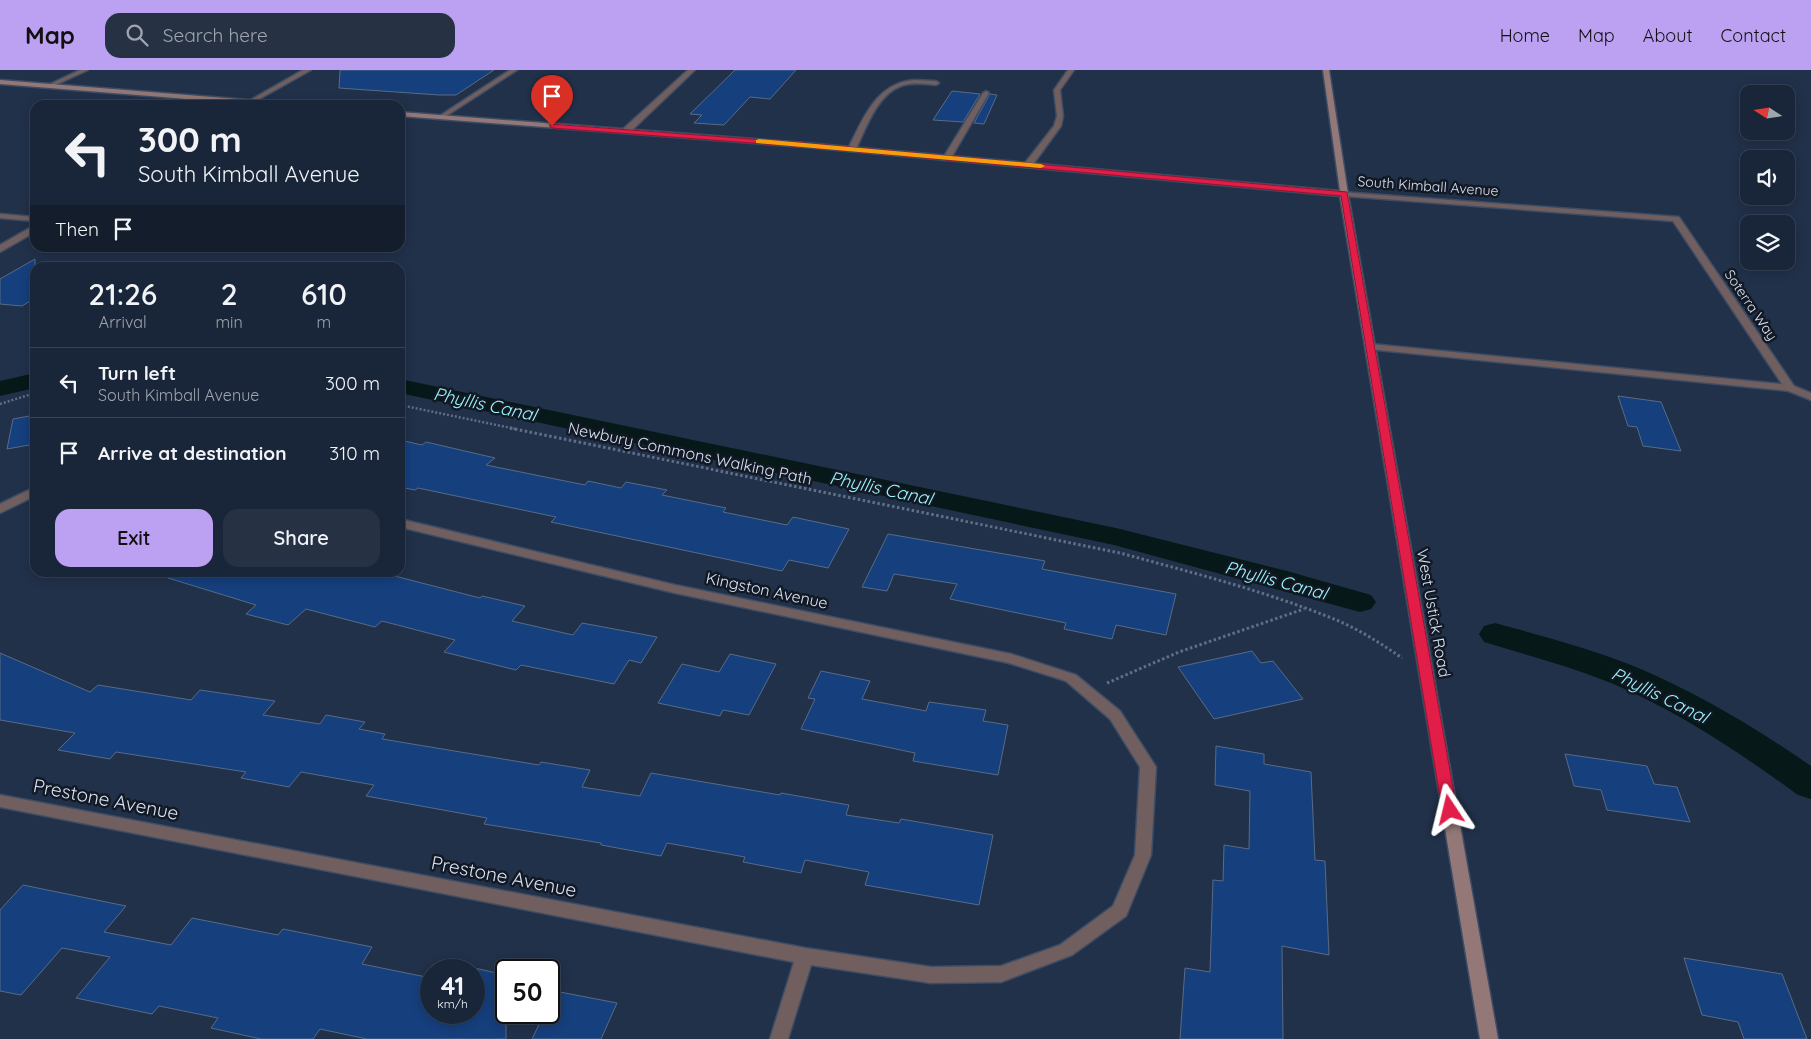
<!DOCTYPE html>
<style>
:root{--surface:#192538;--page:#263143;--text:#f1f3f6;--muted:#9fa5ae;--line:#374253;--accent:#bca0f2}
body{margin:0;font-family:Quicksand,sans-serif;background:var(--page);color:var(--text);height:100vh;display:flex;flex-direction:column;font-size:19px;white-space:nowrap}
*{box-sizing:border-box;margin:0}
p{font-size:16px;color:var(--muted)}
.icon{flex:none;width:28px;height:28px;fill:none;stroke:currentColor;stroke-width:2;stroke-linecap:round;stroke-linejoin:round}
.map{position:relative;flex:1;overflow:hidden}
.panel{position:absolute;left:30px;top:192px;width:375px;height:315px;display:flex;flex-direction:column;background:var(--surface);border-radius:15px;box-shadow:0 2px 12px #0003,0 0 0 1px var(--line)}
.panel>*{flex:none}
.guide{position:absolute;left:30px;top:30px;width:375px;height:152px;border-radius:15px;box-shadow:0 2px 12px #0003,0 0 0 1px var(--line);background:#192538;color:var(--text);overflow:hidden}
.needle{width:32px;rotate:282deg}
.fabs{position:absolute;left:1740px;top:15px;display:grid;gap:10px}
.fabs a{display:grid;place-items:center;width:55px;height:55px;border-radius:10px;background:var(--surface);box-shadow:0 2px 12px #0003,0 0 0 1px var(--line);font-size:25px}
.speed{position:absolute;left:420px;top:889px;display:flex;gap:10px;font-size:25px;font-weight:700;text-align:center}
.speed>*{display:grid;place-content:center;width:65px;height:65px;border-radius:50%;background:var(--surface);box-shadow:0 2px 12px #0003,0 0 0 1px var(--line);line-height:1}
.speed small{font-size:12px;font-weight:400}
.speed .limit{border:2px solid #111;border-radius:8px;background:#fff;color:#111}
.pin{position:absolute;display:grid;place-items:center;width:42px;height:42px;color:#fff;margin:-51px -21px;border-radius:50% 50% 50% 0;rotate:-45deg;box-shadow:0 0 5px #0007}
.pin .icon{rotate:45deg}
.me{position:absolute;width:55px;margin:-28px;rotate:350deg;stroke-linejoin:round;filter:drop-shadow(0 0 4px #0008)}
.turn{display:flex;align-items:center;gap:18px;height:105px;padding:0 25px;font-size:22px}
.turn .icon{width:65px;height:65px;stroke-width:2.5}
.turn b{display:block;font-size:35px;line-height:42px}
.then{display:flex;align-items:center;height:48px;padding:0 25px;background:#0003;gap:10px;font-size:19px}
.eta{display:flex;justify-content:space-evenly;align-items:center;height:85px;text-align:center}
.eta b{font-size:30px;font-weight:600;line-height:35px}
.cta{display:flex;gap:10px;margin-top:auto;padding:10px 25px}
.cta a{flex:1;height:58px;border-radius:15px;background:var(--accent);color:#111;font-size:20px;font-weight:600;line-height:58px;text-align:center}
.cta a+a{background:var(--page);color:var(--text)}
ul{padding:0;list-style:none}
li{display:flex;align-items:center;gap:15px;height:70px;padding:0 25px;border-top:1px solid var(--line)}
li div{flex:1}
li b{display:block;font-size:19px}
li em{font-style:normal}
header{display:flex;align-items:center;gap:30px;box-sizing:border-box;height:70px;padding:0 25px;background:var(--accent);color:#111}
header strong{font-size:24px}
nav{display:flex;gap:28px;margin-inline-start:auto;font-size:18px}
.search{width:350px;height:45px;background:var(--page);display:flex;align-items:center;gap:12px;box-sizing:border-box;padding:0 18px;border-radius:15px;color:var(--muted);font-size:19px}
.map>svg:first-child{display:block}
</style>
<header>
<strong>Map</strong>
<div class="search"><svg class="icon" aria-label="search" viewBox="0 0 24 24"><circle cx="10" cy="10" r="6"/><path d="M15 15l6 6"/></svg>Search here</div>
<nav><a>Home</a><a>Map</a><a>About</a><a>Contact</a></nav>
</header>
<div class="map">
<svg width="1811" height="969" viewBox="0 0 1811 969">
<rect width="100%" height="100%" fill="#21314a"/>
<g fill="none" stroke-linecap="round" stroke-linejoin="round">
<path fill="#071819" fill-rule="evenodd" d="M35 303V318L0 326V311Z
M400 309 1116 458 1287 501 1371 525 1376 532 1371 539 1360 542 1114 475 400 323Z
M1495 553C1542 566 1591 579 1636 597 1698 623 1756 658 1811 696V729L1798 725C1739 682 1678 641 1611 613 1569 596 1526 585 1484 572L1479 564 1484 556Z"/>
</g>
<path fill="#163f7d" stroke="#586b86" d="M340 0H494L456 25H439L339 18Z
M735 0H796L770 29 750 27 724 55 694 53 702 45 690 44Z
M952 21 980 24 963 52 933 50Z
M990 24 997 25 984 54 974 53Z
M35 189V228L22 236 0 234V209Z
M1618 326 1661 332 1681 381 1643 376 1637 357 1628 356Z
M35 345V374L7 379 13 349Z
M400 370 422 375 426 372 495 388 486 395 585 415 588 411 621 418 626 412 667 420 662 425 726 438 723 442 787 455 793 447 849 459 828 498 789 490 782 501 551 452 556 447 418 418 415 420 400 417Z
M888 464 1045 491 1042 499 1176 524 1166 565 1116 555 1112 569 1064 559 1066 553 950 529 957 514 894 504 887 521 862 517Z
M168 502H379L480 528 482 526 525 536 512 551 573 565 582 553 657 567 641 593 629 590 614 614 521 595 516 600 444 582 455 570 382 551 375 557 306 539 288 555 246 544 256 535 168 508Z
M1252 581 1261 593 1273 591 1303 629 1214 649 1178 597Z
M0 583 90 622 98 615 191 630 200 620 275 631 263 645 320 654 326 645 365 652 359 659 385 664 382 669 539 695 541 692 590 700 582 717 640 726 651 703 780 725 781 723 849 735 846 745 899 753 901 749 993 765 979 835 865 815 869 802 805 790 801 803 743 792 745 787 667 773 661 786 601 775V773L484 754 487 748 366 726 374 715 301 702 289 717 241 708 246 702 116 682 110 689 58 680 75 663 0 650Z
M730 584 776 594 749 645 723 640 720 646 658 633 682 594 719 602Z
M821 601 870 611 862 629 926 641 929 632 986 640 983 651 1008 655 998 705 913 691 915 683 801 659 815 629 808 628Z
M1216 676 1264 684V694L1311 702 1315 790 1325 791 1329 885 1282 876 1283 969H1180L1185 898 1210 902 1213 810 1223 811 1224 775 1249 779 1250 721 1215 715Z
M1565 684 1647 696 1654 714 1677 717 1690 752 1607 740 1601 720 1574 716Z
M23 815 126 836 104 862 171 875 192 848 278 865 283 859 372 877 362 894 431 908V942H474V900H463L465 896 506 905V969H367L320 959 313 969H261L211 958 218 948 159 936 152 944 76 928 110 887 62 878 21 925 0 921V840Z
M1684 888 1782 904 1807 969H1744L1738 952 1702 945Z
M555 921 617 933 601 969H532L545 942H549V934Z"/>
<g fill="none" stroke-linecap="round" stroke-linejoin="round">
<defs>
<path id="lane" d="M510 0H517L443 48 438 47Z
M1068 0H1074L1060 20 1063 46 1061 56 1031 97H1025V93L1054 56 1057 46 1054 20Z
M914 10 936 11 939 13 936 15C925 14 912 12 901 16 877 25 866 58 856 79L849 81 848 79C863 49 876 13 914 10Z
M986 21 989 23 951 88 944 90 943 88 983 23Z
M1371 274 1790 315 1795 318 1790 321 1368 279 1366 277Z"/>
<path id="street" d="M80 0H88L51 17 46 16Z
M303 0H311L252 33 247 32Z
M688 0H695L629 63H623V59Z
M187 26 192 27 177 35H169Z
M1341 122 1679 147 1794 316 1811 323V330L1786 320 1673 151 1344 126 1340 124Z
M0 144 35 147V151L0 148Z
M35 155V162L0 182V175Z
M35 417V426L0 443V434Z
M400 449 675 515 1011 584 1076 605 1120 641 1156 697 1151 785 1126 846 1072 885 1001 912 931 913 811 895 788 969H770L794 892 0 737V725L805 878 931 897 1001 896 1060 875 1113 836 1135 785 1140 697 1110 649 1066 611 1009 593 675 523 400 457Z"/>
<path id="secondary" d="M1323 0H1329L1348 124 1498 969H1480L1340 126 805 77 400 46V42L805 73 1340 121Z
M0 10 287 33 290 35H262L0 14Z"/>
</defs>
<use href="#lane" stroke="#3e4d65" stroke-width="3"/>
<use href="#street" stroke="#3e4d65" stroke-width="3"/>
<use href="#secondary" stroke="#3e4d65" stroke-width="3"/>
<path stroke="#616f85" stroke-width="2.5" stroke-dasharray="2 2" stroke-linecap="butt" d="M0 334 35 323
M400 335 516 359"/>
<path stroke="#616f85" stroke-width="3" stroke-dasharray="2.5 2.5" stroke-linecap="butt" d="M510 358 1120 483C1190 502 1261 520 1329 547 1355 557 1379 572 1402 588
M1107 613 1179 582 1304 539"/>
<use href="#lane" fill="#705f5e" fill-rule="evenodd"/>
<use href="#street" fill="#705f5e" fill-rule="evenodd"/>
<use href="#secondary" fill="#937877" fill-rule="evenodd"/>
</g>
<path fill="#e11d48" stroke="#92132f" d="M550 54 805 73 1347 122 1457 740 1455 744 1450 745 1445 744 1442 740 1341 126 805 77 552 58 550 57Z"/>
<path fill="#f59e0b" d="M759 69 1041 94 1045 96 1041 98 756 73V70Z"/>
<g text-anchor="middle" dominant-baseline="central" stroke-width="5" stroke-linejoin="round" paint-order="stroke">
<g font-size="14" fill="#d8e3f3" stroke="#121924">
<text transform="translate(1428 116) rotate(4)">South Kimball Avenue</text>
<text transform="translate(1751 235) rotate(56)">Soterra Way</text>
</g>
<g font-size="16" fill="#d8e3f3" stroke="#121924">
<text transform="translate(690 383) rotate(12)">Newbury Commons Walking Path</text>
<text transform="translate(767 520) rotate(12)">Kingston Avenue</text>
<text transform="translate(1434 543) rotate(80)">West Ustick Road</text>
</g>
<g font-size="18" font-style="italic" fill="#9bf6fa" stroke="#121924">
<text transform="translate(485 334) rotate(12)">Phyllis Canal</text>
<text transform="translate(881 418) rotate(12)">Phyllis Canal</text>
<text transform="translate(1276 510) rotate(15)">Phyllis Canal</text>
<text transform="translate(1660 625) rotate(26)">Phyllis Canal</text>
</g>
<g font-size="19" fill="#d8e3f3" stroke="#121924">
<text transform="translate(106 729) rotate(11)">Prestone Avenue</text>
<text transform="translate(504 806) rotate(11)">Prestone Avenue</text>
</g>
</g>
</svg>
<div class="fabs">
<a><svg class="needle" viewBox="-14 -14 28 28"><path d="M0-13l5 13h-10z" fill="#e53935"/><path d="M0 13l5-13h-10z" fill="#9fa5ae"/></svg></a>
<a><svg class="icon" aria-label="sound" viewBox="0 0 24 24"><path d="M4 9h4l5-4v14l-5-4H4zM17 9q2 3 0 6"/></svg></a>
<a><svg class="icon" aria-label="layers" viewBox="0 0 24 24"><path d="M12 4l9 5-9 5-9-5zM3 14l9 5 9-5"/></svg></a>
</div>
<div class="speed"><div>41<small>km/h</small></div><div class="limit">50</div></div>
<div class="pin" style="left:552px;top:56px;background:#d93025"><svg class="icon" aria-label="arrive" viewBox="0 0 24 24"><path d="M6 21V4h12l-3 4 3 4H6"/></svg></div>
<svg class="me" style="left:1450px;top:740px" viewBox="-20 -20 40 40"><path d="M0-17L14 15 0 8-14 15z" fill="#e11d48" stroke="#fff" stroke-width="4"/></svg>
<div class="guide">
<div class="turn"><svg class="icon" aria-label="left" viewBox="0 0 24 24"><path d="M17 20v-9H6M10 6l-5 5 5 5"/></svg><div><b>300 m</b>South Kimball Avenue</div></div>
<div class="then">Then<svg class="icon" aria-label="arrive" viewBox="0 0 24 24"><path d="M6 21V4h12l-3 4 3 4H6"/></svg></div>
</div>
<section class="panel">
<div class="eta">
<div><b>21:26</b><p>Arrival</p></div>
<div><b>2</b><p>min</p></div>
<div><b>610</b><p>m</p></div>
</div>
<ul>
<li><svg class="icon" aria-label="left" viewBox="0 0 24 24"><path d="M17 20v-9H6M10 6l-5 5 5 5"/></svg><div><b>Turn left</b><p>South Kimball Avenue</p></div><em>300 m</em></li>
<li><svg class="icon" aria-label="arrive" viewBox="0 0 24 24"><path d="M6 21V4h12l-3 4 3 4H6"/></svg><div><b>Arrive at destination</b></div><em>310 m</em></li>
</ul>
<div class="cta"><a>Exit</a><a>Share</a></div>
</section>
</div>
